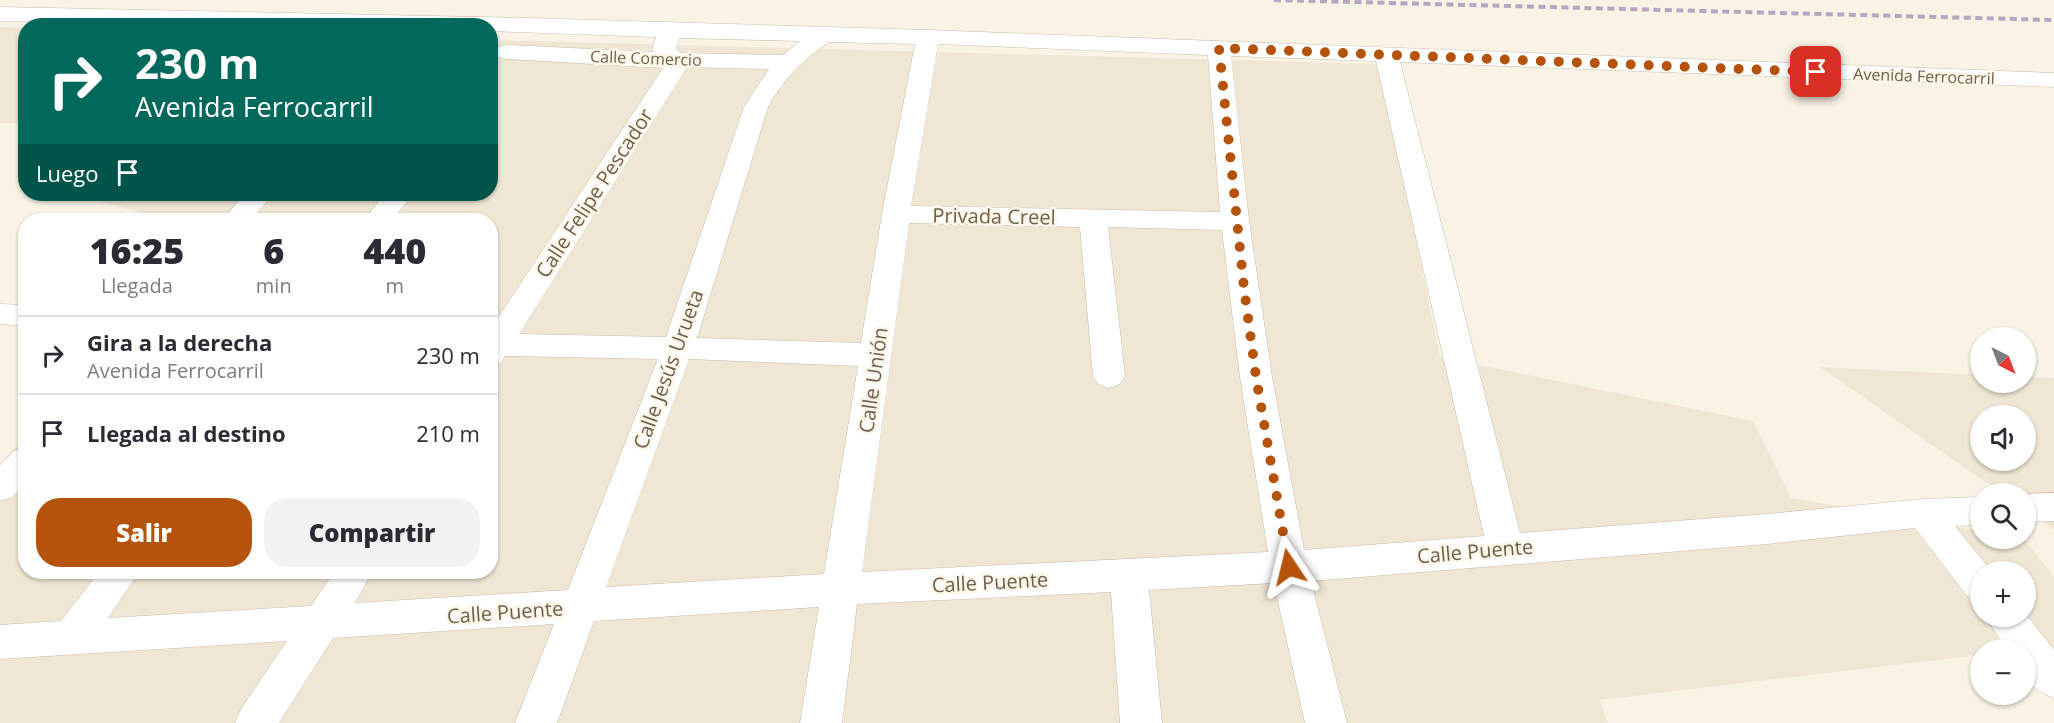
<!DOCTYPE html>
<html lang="es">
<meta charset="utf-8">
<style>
:root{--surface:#fff;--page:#f2f2f3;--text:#2b2b33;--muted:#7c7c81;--line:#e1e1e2;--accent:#b45309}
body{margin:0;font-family:"Open Sans",sans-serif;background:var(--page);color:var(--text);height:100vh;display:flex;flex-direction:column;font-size:22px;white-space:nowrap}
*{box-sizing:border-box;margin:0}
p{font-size:20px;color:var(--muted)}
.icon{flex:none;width:33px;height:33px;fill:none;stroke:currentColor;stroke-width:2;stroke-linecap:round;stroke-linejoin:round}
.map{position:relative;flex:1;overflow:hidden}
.side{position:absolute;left:18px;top:213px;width:480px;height:366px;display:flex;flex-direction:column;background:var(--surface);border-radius:24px;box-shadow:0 2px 4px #0004}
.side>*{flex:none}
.guide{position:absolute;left:18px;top:18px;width:480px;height:183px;border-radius:24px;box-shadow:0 2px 4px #0004;background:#00695c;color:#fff;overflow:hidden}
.needle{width:39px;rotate:138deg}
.buttons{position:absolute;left:1970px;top:327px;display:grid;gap:12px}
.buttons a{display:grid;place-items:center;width:66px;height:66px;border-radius:50%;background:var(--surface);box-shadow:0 2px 4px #0004;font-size:30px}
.pin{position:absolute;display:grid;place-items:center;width:51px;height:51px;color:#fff;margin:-26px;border-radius:12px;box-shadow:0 3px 9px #0006}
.me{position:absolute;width:66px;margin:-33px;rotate:350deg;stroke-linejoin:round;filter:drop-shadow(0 0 4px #0008)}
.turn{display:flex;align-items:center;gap:21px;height:126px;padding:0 18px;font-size:27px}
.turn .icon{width:78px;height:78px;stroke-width:2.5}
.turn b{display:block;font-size:42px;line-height:51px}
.then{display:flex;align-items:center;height:57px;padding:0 18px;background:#0003;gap:12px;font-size:22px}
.eta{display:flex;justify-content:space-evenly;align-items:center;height:102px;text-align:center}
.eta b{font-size:36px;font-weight:800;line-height:42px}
.primary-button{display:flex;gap:12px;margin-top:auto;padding:12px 18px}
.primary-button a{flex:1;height:69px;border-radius:24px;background:var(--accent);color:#fff;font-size:24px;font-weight:800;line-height:69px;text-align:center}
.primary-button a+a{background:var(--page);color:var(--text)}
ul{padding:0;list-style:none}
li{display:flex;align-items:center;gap:18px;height:78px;padding:0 18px;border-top:2px solid var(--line)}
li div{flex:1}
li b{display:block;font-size:22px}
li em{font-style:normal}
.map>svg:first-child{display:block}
</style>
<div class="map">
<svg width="2054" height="723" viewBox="0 0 2054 723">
<rect width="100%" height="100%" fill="#f9f3e5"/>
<path fill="#f0e6d4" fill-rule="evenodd" d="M0 27 25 28V123H0Z
M491 40 1380 64 1440 357 1753 421 1791 498 1980 531V538L2024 539 2054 577V646L2025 650H1980V655L1599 700 1608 723H0V464L25 436 26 572H490V220H167L99 201 103 194H490ZM1980 572H2025V616H1980Z
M1820 367 1980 375V382H2025V377L2054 378V530L2025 510V494L2001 493ZM1980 416H2025V460H1980Z"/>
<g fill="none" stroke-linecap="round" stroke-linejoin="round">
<defs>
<path id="minor" d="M0 7 528 18 928 30 2054 73V87L1400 62 1520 533 1767 514 1924 499 1980 497V525L1955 526 1992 572H1980V601L1967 596 1915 528 1767 544 1311 581 1347 723H1305L1274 583 1149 590 1162 723H1120L1111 592 857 604 842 723H800L819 607 594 621 557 723H515L554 624 333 638 279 723H235L241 709 287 641 0 659V625L61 621 99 572H139L108 618 311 606 334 572H372L355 603 568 590 658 359 505 356 501 363 490 366V330L663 68 506 59 498 57 494 52 498 47 506 45 655 52 652 49 656 37 490 31V26H230L0 21ZM679 38 800 41 783 55 680 53 676 48ZM829 42 915 44 882 214 861 343 697 338 768 107C783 79 803 59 829 42ZM938 44 1208 55 1220 212 911 206ZM1231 56 1376 61 1484 536 1304 550 1272 377 1249 221ZM687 67 769 69 744 107 666 337 519 334ZM909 223 1080 227 1093 376 1098 384 1109 388 1120 384 1125 376 1108 227 1222 230 1240 377 1268 552 862 572ZM689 359 858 366 824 574 606 587Z
M245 194H273L251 220H222Z
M385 194H413L392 220H364Z
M0 304 26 305V326L0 324Z
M26 447V483L12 497 0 501V465L14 451Z
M2054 493V521L2025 522V494Z
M2025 613 2054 650V698C2027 688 2025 676 2025 650H2007L1985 616H2025Z"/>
</defs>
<use href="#minor" stroke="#c9bcac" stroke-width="1"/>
<use href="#minor" fill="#fff" fill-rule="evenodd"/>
<path stroke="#b7a5c1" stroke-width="4" stroke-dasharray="7 4.5" stroke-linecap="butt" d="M1274 0 2054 20"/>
</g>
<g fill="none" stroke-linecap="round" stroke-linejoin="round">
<path stroke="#b45309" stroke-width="10" stroke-dasharray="0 18" d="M1289 567 1256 377 1244 288 1219 48 1816 72"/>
</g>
<g text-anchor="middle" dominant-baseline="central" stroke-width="5" stroke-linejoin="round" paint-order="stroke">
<g font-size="16" fill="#6f5d4d" stroke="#fdf7ea">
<text transform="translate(646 58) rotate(2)">Calle Comercio</text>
<text transform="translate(1924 76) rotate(2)">Avenida Ferrocarril</text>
</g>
<g font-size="20" fill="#6f5d4d" stroke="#fdf7ea">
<text transform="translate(594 193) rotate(-57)">Calle Felipe Pescador</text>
<text transform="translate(994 216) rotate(1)">Privada Creel</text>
<text transform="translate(668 369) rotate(-70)">Calle Jesús Urueta</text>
<text transform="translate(873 380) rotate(-82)">Calle Unión</text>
<text transform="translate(1475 551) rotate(-5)">Calle Puente</text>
<text transform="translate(990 582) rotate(-3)">Calle Puente</text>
<text transform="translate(505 612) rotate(-4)">Calle Puente</text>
</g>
</g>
</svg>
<div class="buttons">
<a><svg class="needle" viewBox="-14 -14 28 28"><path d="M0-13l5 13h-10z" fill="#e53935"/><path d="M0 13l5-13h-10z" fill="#7c7c81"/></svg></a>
<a><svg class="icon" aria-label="sound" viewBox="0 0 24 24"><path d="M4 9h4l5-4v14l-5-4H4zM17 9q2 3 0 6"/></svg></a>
<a><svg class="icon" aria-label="search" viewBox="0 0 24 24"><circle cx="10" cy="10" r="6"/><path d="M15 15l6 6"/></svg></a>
<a>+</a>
<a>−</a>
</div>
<div class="pin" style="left:1816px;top:72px;background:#d93025"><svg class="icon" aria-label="arrive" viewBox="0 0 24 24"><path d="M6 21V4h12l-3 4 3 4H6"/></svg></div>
<svg class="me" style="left:1289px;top:567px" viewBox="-20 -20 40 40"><path d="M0-17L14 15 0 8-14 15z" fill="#b45309" stroke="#fff" stroke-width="4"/></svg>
<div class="guide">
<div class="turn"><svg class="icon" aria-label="right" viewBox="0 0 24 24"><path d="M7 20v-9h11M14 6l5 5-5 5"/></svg><div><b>230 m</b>Avenida Ferrocarril</div></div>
<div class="then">Luego<svg class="icon" aria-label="arrive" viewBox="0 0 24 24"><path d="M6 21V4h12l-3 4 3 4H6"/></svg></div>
</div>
<section class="side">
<div class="eta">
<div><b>16:25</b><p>Llegada</p></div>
<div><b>6</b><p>min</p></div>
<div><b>440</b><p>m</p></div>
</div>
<ul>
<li><svg class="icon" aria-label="right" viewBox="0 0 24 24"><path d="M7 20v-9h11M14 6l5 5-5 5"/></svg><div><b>Gira a la derecha</b><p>Avenida Ferrocarril</p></div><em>230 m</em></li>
<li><svg class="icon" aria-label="arrive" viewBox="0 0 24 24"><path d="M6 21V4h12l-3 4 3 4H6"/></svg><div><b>Llegada al destino</b></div><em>210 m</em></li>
</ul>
<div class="primary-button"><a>Salir</a><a>Compartir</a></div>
</section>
</div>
